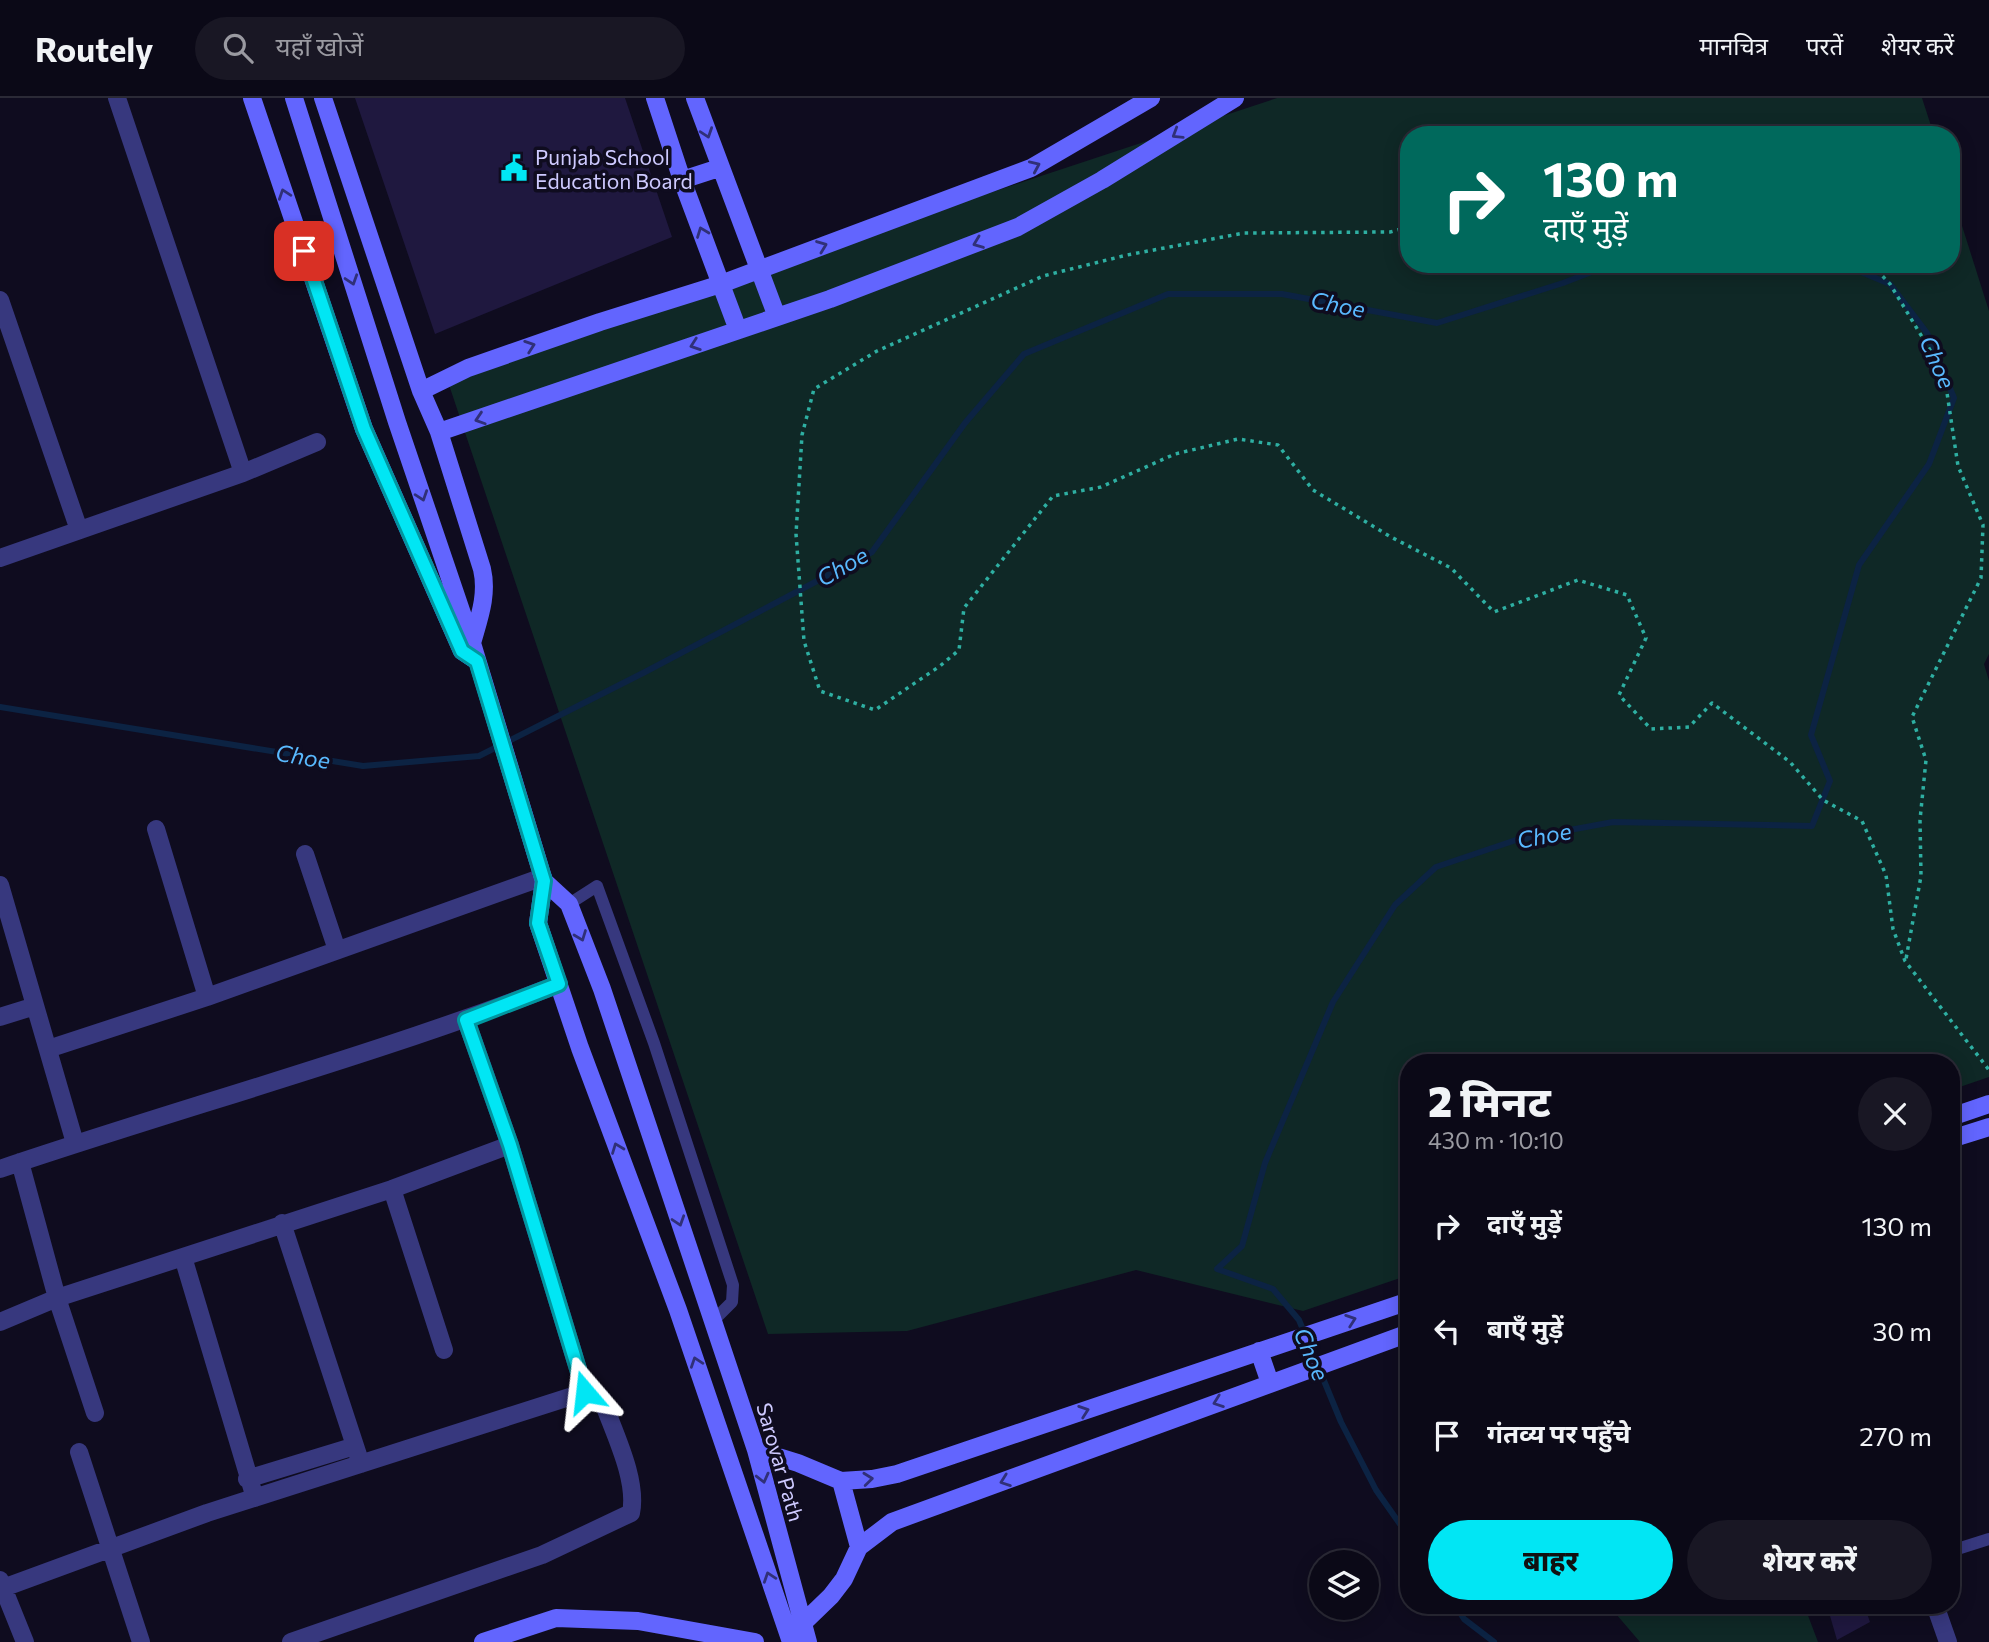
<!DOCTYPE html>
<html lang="hi">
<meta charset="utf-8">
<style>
:root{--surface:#0b0917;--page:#191724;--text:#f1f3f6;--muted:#9a9aa1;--line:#2b2a36;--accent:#01e6f4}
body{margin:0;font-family:Commissioner,"Noto Sans Devanagari",sans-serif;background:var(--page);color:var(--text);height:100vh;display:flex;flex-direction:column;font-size:26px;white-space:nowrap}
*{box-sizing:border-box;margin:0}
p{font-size:23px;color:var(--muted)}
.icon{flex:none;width:38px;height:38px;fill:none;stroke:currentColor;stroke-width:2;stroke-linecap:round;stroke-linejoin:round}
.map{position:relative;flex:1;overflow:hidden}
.panel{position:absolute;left:1400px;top:956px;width:560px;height:560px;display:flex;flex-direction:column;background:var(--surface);border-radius:28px;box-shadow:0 4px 18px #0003,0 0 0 2px var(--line)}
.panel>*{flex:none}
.banner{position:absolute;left:1400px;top:28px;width:560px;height:147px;border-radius:28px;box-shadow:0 4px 18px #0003,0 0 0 2px var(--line);background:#00695c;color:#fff;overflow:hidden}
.controls{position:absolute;left:1309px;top:1452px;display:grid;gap:14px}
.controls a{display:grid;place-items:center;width:70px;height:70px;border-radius:50%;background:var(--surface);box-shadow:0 4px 18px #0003,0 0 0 2px var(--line);font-size:35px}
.pin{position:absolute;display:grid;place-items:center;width:60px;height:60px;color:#fff;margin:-30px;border-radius:14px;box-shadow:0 4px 10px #0006}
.me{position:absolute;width:77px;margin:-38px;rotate:343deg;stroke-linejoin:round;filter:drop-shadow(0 0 5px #0008)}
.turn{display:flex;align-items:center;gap:24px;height:147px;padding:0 28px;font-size:32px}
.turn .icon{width:91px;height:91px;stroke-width:2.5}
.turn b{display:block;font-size:49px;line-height:60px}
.round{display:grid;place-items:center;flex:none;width:74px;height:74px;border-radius:37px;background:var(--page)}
.overview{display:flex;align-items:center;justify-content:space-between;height:119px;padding:0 28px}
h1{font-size:42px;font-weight:800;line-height:52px}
.cta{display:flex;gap:14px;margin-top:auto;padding:14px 28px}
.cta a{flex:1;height:80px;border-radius:42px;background:var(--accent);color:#111;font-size:28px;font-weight:800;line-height:80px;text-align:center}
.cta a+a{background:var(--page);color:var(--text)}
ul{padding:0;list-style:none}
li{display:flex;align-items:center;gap:21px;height:105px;padding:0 28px}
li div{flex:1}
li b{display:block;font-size:26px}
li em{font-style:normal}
header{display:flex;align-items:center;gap:42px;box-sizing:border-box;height:98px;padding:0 35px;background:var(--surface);border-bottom:2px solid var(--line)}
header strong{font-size:33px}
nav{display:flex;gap:38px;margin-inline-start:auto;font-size:24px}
.search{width:490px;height:63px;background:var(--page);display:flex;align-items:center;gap:18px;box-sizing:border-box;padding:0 24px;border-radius:38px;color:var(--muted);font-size:26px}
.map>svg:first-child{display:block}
</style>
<header>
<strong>Routely</strong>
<div class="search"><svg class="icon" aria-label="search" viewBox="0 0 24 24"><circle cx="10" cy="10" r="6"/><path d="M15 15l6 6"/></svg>यहाँ खोजें</div>
<nav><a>मानचित्र</a><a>परतें</a><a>शेयर करें</a></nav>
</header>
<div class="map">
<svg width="1989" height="1544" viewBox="0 0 1989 1544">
<rect width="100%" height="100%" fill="#0f0c1f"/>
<path fill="#0f2826" d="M1277 0H1922L1934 37H1409V166H1951V93L1989 213V556L1984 566 1989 583V979L1951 992V964H1409V1177L1303 1213 1136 1172 907 1233 768 1236 445 275Z
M1614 1507H1804L1818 1544H1640L1610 1509Z"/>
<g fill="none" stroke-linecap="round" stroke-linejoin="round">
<path stroke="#0c2343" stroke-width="6" d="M0 609 363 668 479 658 645 574 872 454 965 325 1024 256 1168 196H1282L1437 225 1563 185 1612 166
M1409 1439 1376 1392 1341 1324 1299 1222 1273 1191 1217 1171 1242 1148 1265 1065 1333 904 1395 807 1436 769 1516 742 1613 724 1812 728 1830 683 1811 637 1859 467 1929 366 1954 300 1927 235 1890 186 1842 166
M1455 1507 1464 1521 1494 1544"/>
</g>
<path fill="#1f183f" d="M355 0H625L672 139 435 236Z
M1836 1507H1864L1870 1524 1837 1542 1828 1511Z"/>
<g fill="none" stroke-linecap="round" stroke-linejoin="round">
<path stroke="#2eafa2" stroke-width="3.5" stroke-dasharray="3.5 5" stroke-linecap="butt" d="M1409 129 1390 134 1244 135 1127 157 1043 178 877 253 814 291 802 337 796 436 804 543 820 593 875 612 940 568 959 552 964 510 1053 398 1101 389 1175 356 1238 341 1278 347 1313 392 1391 439 1451 470 1494 514 1578 482 1627 497 1646 540 1619 597 1651 631 1689 629 1712 605 1790 664 1823 702 1862 723 1886 777 1893 831 1905 863 1989 972
M1871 166 1890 186 1944 275 1958 368 1983 427 1981 480 1912 619 1926 662 1920 722 1921 778 1906 861"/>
<path stroke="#37387e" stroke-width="12" d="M569 806 597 788 654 945 733 1187 732 1204 712 1224
M1951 1453 1989 1441"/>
<path stroke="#37387e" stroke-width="18" d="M117 0 243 375
M0 202 79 432
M0 460 243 375 317 344
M156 731 207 899
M305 756 337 852
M0 787 75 1045
M0 919 35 908
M466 922 510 1047 585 1294
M48 951 207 899 543 779
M20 1064 57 1200 95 1315
M0 1071C186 1008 376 957 559 886
M392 1091 444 1252
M282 1125 361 1366
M183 1159 255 1400
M0 1224 57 1200 392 1091 510 1047
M79 1354 141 1544
M247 1381 355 1348
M0 1482 25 1544
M3 1490 207 1415 585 1294 594 1295 602 1301C613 1333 638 1381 631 1415L542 1457 291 1544
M1935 1507 1948 1544"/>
<path stroke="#6265fe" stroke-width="18" d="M252 0 364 331 462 553 477 563
M294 0 397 324 472 545 544 783 538 825 580 950 678 1212 791 1544
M323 0 421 293 439 334 482 471C488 497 479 520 472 545
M655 0 682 82 738 232
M695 0 777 219
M682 82 719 70
M421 293 468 270 600 224 721 186 1031 70 1151 0
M439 334 830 201 1018 129 1102 82 1235 0
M544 783 569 806 602 891 756 1352 808 1544
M1951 1019 1989 1006
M1951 1041 1989 1029
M1259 1253 1270 1285
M756 1352 798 1365 841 1383 872 1381 897 1376 1409 1203
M841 1383 859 1449
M801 1527 831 1498 844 1481 859 1449 892 1424 1409 1235
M483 1544 556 1520 638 1523 755 1544"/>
</g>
<defs><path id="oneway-chevron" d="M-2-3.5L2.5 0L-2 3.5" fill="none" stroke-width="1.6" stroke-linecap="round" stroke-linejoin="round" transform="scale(1.75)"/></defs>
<g stroke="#303078">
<use href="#oneway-chevron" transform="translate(707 35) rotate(71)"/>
<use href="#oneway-chevron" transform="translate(1177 36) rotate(148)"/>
<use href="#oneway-chevron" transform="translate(1035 68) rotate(-24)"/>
<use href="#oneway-chevron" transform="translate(284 96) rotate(-109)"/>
<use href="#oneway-chevron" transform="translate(702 134) rotate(-111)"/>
<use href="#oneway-chevron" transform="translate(978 145) rotate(159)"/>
<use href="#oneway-chevron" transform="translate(822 148) rotate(-21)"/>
<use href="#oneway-chevron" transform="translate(352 182) rotate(72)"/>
<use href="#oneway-chevron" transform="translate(695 247) rotate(161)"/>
<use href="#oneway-chevron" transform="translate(530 248) rotate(-19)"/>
<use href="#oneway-chevron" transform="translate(480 321) rotate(162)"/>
<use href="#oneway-chevron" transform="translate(422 398) rotate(71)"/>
<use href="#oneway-chevron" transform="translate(581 838) rotate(69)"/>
<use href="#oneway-chevron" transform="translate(617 1050) rotate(-111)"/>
<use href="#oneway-chevron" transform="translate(679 1123) rotate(72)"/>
<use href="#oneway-chevron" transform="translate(1351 1222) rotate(-19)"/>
<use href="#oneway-chevron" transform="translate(696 1264) rotate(-109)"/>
<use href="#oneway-chevron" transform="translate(1218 1304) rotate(160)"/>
<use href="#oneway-chevron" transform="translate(1084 1313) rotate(-19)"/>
<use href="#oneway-chevron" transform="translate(763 1380) rotate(76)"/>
<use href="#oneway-chevron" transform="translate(868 1381) rotate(-6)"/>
<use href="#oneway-chevron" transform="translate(1005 1383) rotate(160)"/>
<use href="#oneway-chevron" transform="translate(769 1479) rotate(-109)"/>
</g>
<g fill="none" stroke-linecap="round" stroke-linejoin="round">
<defs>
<path id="route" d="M304 153 364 331 462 553 477 563 544 783 538 825 559 886 466 922 510 1047 585 1294"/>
</defs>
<use href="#route" stroke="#01969f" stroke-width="18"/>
<use href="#route" stroke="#01e6f4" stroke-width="12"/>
</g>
<defs>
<symbol id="civic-bare" viewBox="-9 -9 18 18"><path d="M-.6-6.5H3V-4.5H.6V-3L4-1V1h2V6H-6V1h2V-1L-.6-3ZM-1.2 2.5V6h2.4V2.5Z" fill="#01e6f4" stroke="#0f0c1f" stroke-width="2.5" paint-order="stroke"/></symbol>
</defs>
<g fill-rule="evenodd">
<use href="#civic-bare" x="495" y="51" width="38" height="38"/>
</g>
<g text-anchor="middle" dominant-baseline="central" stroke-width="7" stroke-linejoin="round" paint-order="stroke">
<g font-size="21" fill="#cecaff" stroke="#0f0c1f" text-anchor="start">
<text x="535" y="58">Punjab School<tspan x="535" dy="24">Education Board</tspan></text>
</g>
<g font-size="21" fill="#cecaff" stroke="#0f0c1f">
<text transform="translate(781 1364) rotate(74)">Sarovar Path</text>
</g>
<g font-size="23" font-style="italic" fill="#59b9fe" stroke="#0f0c1f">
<text transform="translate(1338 206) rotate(11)">Choe</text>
<text transform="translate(1938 264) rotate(66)">Choe</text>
<text transform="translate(842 468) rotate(-30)">Choe</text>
<text transform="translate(303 658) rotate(9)">Choe</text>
<text transform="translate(1544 737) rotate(-11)">Choe</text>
<text transform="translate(1312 1256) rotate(67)">Choe</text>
</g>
</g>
</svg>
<div class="controls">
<a><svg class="icon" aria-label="layers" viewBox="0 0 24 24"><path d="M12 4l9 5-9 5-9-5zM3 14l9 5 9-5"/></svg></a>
</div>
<div class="pin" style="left:304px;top:153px;background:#d93025"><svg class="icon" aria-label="arrive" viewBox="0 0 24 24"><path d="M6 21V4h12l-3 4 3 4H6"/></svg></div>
<svg class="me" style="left:585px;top:1294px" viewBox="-20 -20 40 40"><path d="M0-17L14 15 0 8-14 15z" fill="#01e6f4" stroke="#fff" stroke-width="4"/></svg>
<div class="banner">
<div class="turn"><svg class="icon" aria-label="right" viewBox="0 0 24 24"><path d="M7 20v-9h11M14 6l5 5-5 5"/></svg><div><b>130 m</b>दाएँ मुड़ें</div></div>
</div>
<section class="panel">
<div class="overview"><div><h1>2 मिनट</h1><p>430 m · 10:10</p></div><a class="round"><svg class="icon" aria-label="close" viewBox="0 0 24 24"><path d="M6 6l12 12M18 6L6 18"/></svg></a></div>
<ul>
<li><svg class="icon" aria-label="right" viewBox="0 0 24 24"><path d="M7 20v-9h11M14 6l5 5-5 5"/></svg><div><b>दाएँ मुड़ें</b></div><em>130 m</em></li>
<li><svg class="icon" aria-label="left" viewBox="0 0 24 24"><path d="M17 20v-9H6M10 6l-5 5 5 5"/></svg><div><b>बाएँ मुड़ें</b></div><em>30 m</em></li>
<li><svg class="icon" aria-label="arrive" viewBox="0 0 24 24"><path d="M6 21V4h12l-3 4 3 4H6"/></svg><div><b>गंतव्य पर पहुँचे</b></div><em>270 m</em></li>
</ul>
<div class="cta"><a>बाहर</a><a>शेयर करें</a></div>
</section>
</div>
